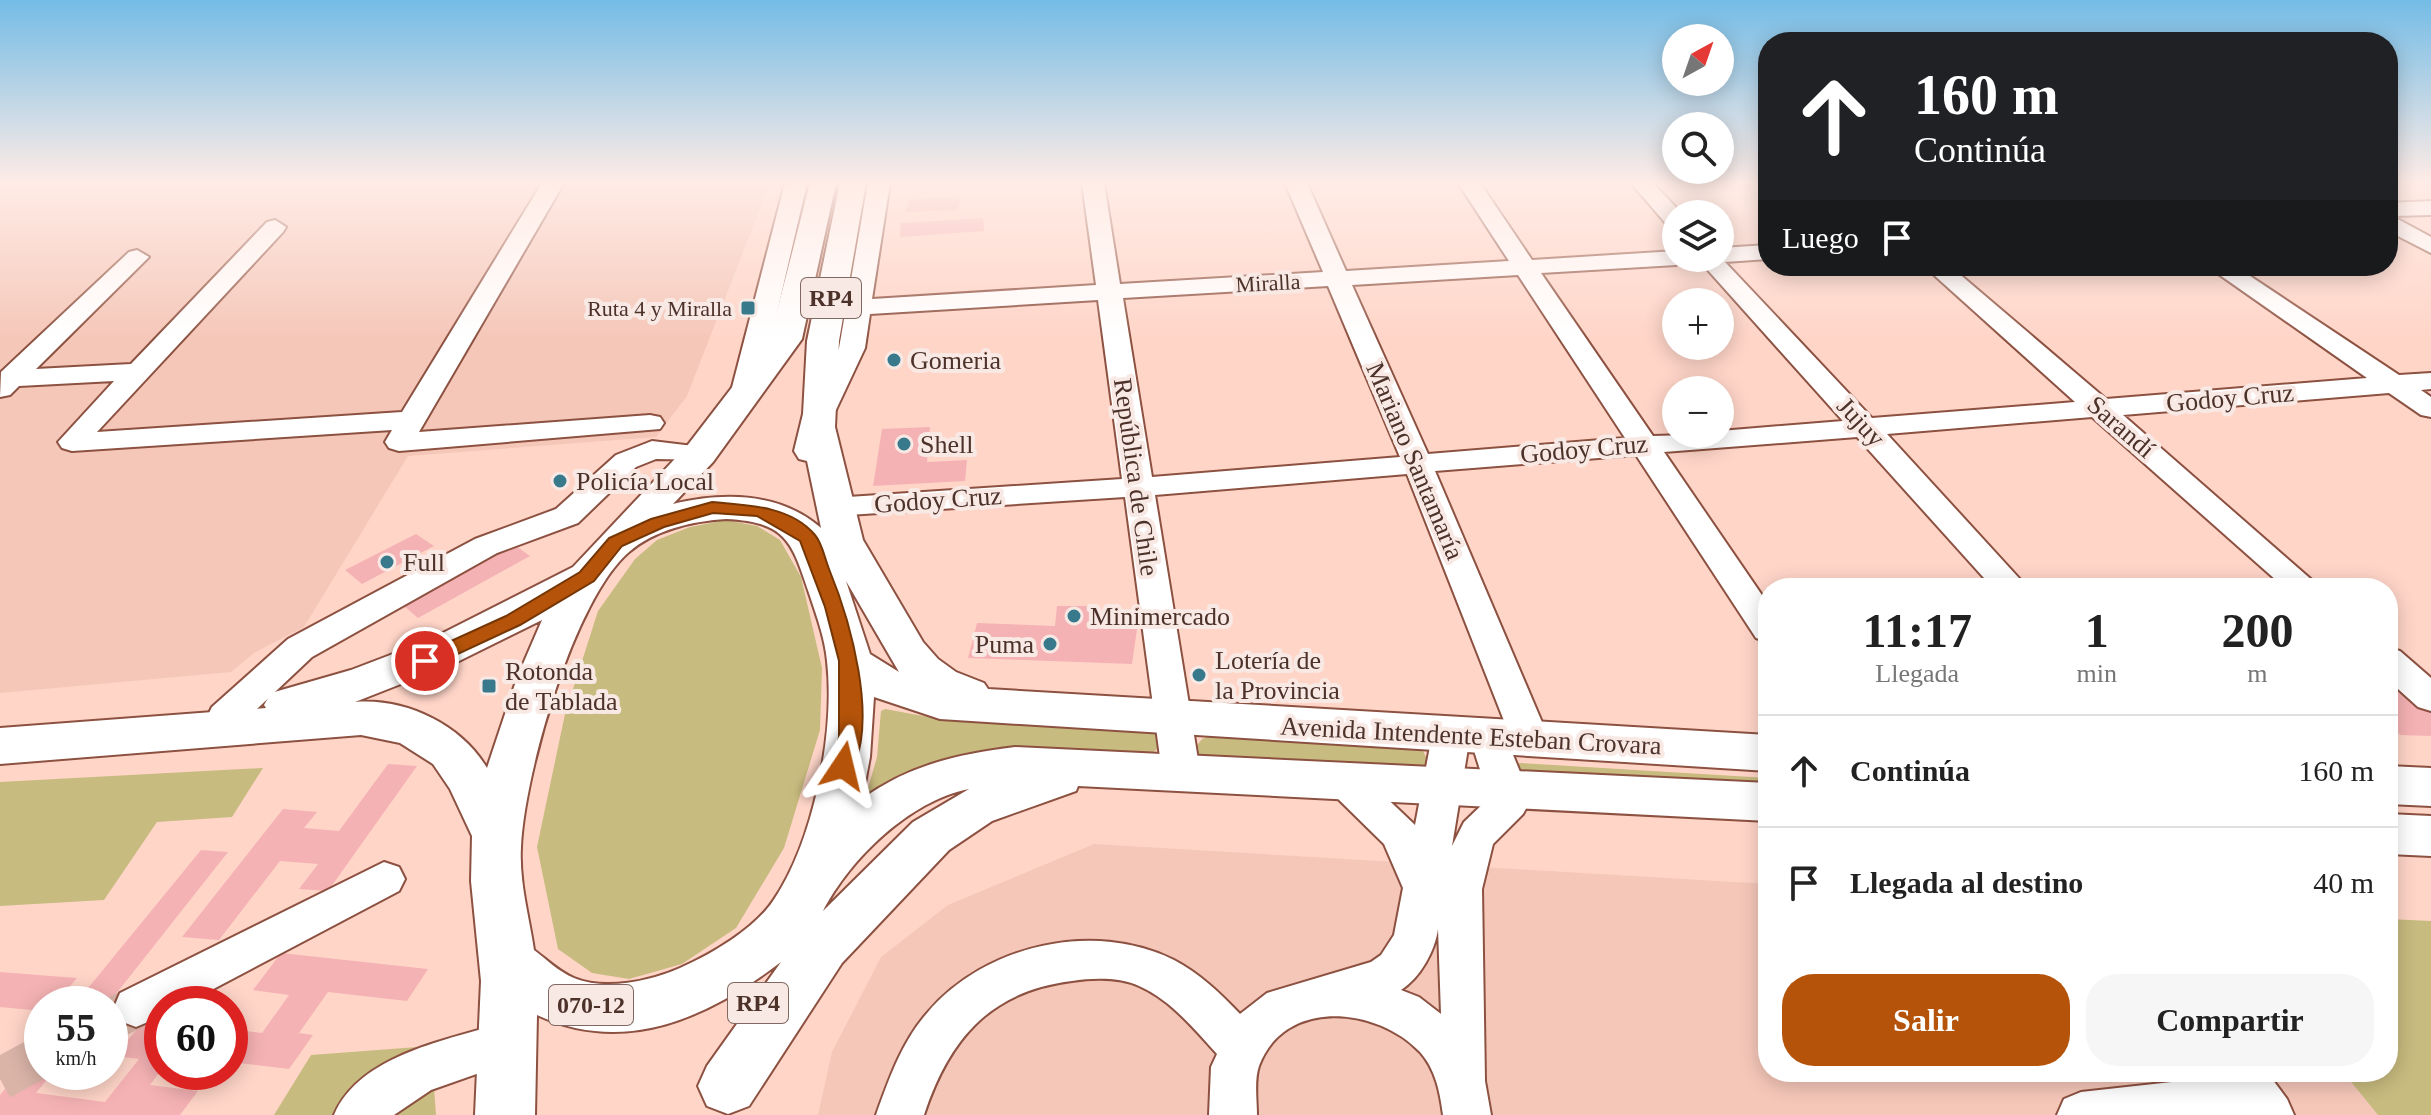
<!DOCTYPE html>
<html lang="es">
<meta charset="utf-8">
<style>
:root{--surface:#fff;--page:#f6f6f6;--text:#222;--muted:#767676;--line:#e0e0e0;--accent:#b45309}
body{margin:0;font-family:Georgia,serif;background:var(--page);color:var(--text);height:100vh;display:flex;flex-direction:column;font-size:30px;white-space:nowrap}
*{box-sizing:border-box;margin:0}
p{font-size:26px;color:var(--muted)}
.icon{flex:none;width:44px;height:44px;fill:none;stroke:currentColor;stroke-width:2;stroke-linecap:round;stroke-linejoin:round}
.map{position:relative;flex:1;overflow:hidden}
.side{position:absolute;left:1758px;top:578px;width:640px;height:504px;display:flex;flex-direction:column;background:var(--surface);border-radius:32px;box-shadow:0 4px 20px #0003}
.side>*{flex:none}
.guide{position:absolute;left:1758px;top:32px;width:640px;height:244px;border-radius:32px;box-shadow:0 4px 20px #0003;background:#202124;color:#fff;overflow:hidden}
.needle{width:52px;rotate:40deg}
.fabs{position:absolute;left:1662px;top:24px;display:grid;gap:16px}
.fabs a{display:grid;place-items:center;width:72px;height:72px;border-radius:50%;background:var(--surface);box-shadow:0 4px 20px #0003;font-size:40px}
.speed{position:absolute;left:24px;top:986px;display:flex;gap:16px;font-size:40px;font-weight:700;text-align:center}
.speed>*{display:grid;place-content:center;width:104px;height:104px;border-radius:50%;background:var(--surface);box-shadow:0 4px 20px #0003;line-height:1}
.speed small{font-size:20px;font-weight:400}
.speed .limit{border:12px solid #d22;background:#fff;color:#111}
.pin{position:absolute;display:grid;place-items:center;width:68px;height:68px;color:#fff;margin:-34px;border:4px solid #fff;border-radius:50%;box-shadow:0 2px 8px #0007}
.me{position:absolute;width:88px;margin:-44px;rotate:10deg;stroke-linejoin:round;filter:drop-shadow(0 0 6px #0008)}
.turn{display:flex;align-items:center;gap:28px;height:168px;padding:0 24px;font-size:36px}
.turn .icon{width:104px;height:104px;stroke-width:2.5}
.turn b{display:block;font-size:56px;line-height:68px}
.then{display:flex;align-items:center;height:76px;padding:0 24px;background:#0003;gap:16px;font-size:30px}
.eta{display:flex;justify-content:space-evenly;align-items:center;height:136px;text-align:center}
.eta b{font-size:48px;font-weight:800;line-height:56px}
.action{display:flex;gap:16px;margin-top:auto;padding:16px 24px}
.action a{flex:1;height:92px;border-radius:32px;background:var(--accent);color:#fff;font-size:32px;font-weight:800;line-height:92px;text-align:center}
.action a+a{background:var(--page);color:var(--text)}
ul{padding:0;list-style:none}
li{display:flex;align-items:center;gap:24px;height:112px;padding:0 24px;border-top:2px solid var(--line)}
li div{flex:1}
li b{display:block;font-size:30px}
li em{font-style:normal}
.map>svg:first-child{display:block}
</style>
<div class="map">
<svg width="2431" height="1115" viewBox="0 0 2431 1115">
<rect width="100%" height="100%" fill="#ffd5c8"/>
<path fill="#f5c7b9" d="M0 183H770L687 396 656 437 408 456 304 627 254 653 231 672 0 693Z
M1094 844 1768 884V1072H2343L2378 1115H818L832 1052 881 957 948 905Z"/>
<path fill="#c8bb7f" d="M726 520 757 526 780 540 801 577 822 668 820 730 784 848 736 928 682 964 629 979 592 973 558 949 537 847 565 714 598 611 635 559 657 540 690 527Z
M885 709 945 720 1148 730 1161 738V746L1147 757 864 802 877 757 881 711Z
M1213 735 1412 744 1422 749 1427 759 1424 767 1199 757 1195 748 1202 739Z
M1520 763 1768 778V792L1524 779 1513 766Z
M263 768 232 817 157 822 104 900 0 906V782Z
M2388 919 2431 921V1115H2378L2343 1072H2388Z
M431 1046 436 1115H274L311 1055Z"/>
<path fill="#f5b2b4" d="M961 197 958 210 906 212 909 199Z
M983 218 984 231 900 237 901 223Z
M930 427 927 462 967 460 965 481 873 486 882 429Z
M416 534 434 546 362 584 345 570Z
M509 541 530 556 418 618 397 600Z
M1057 606H1093L1090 627 1137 629 1132 664 968 658 977 623 1055 626Z
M2388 671 2431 708V736L2400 735 2388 721Z
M388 764 417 766 328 891 299 889 318 864 280 861 219 940 182 937 283 809 317 812 304 828 339 831Z
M201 850 228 852 108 1004H75Z
M281 953 428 969 407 1001 328 992 299 1033 313 1035 289 1069 230 1062V1029L262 1033 289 995 253 990Z
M0 972 77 978 55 1004H42V1011L0 1007Z
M145 1019 162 1021V1069L150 1085 198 1091 180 1115H0V1095L42 1044V1072H53L36 1093 105 1102 139 1059 115 1056Z"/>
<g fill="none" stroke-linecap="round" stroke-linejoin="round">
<path stroke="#dbb4a8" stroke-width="42" stroke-dasharray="42 21" stroke-linecap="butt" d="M110 1020 136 1007
M0 1079 42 1056"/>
<defs>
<path id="minor" d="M542 183H564L419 432 650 415 660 417 664 423 660 429 399 451 389 448 385 442 392 430 72 451 62 448 58 442 114 381 19 386 10 395 0 397 1 372 129 252 137 250 149 257 36 369 131 364 267 222 275 220 286 227 283 232 97 432 402 412Z
M785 183H807L757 399 753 405H733L729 399Z
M868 183H890L872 299 1096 285 1082 183H1104L1120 284 1323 272 1285 183H1307L1346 271 1509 261 1458 183H1480L1532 260 1676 251V258H1688L1676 265 1541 273 1653 436 1720 434V431L1843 421 1697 258H1720V248L1768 245V259L1725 262 1872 418 2075 402 1924 266H1950L2106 399 2367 378 2207 266H2235L2399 375 2431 373V389L2421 390 2431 397V417L2421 415 2389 393 2123 415 2321 588H2285L2092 417 1887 434 2028 588H1993L1857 437 1664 452 1768 604V642L1756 638 1636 455 1435 471 1550 741 1544 751 1531 755 1518 751 1512 741 1407 474 1155 495 1200 772 1194 782 1181 787 1168 782 1162 772 1125 497 833 516 822 514 818 507 822 500 833 498 1122 479 1098 300 870 314 865 348 834 414 830 420H810L806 414 839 348ZM1518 275 1625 438 1428 454 1352 285ZM1328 286 1400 457 1152 477 1123 298Z
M1631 183H1653L1682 214H1676V228L1668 226Z
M2431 201V215L2392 216 2431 237V253L2388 231V203Z
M652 441 710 448 715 454 710 460 656 459 636 467 578 523 497 553 312 657 238 727 225 730 212 727 207 717 212 707 288 639 475 539 556 509 616 455Z
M2388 648 2400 651 2431 678V711L2418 707 2388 680Z
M1451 722 1464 726 1470 736 1452 846 1464 822 1489 798 1470 738 1476 728 1489 724 1502 728 1527 789 1529 803 1523 814 1493 844 1482 889 1485 1081 1491 1115H1443C1440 1093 1436 1070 1420 1052 1377 1007 1285 997 1259 1066 1254 1080 1257 1100 1257 1115H1209L1211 1067 1217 1054C1194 1029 1171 1000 1139 986 1119 977 1093 978 1072 981 990 991 949 1039 924 1115H876C889 1079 902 1041 928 1012 985 945 1094 920 1174 960 1199 973 1220 993 1240 1014L1267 993 1371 962 1381 955 1394 935 1403 888 1384 844 1329 790 1324 780 1329 770 1343 765 1357 770 1415 825 1432 736 1438 726ZM1438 929 1441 1014 1419 997 1401 990C1420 978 1435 951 1438 929Z
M384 862 399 867 405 879 399 891 185 1004H162V1016L136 1027 120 1021 114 1007 120 993Z
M506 1022 522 1028 529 1043 522 1058 431 1090 394 1115H334C360 1054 449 1040 506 1022Z
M2215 1072H2267L2287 1099 2294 1115H2057L2064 1099 2081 1092 2217 1077Z"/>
<path id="major" d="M810 183H836L802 339 713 462 673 504C723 492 780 492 821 528L807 461 799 459 794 451 803 414 807 341 840 183H866L839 341 835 427 863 540 923 642 938 659 956 672 984 683 988 689 1768 735V771L940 719 874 697 870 757 862 799C909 765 958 754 1015 747L1768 783V821L1078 786 1076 791 992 821 949 850 842 963 749 1106 728 1114 707 1106 698 1086 707 1066 781 962C709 1017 626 1056 537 1015L535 1115H475L481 981 471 881 472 836 450 789 433 764 400 743 361 735 0 764V728L266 708 264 705 271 693 351 670 427 641 573 567 687 446 770 338ZM726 519C789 522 792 544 810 596 817 617 825 639 827 661 835 732 814 841 773 901 754 929 712 954 680 968 650 981 606 991 574 978 559 972 546 959 534 950 529 916 519 882 521 847 524 775 574 599 629 552 654 530 693 521 726 519ZM846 581 899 672 870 654ZM542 620 517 678 487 768C461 725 407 698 355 702L457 662ZM969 789 913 822 823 911C850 859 909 801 969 789Z
M2388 766 2431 768V806L2388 804Z
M2388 814 2431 816V856L2388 854Z"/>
</defs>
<use href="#minor" stroke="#8c5140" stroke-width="4"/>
<use href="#major" stroke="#8c5140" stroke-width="4"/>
<use href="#minor" fill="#fff" fill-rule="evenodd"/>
<use href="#major" fill="#fff" fill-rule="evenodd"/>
</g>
<linearGradient id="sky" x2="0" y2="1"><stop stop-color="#74bce6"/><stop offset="0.54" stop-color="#ffece6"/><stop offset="1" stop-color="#ffece6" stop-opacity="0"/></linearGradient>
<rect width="2431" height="339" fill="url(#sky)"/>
<path fill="#b45309" stroke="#753606" stroke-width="2" d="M712 502C747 505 791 506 815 535 822 543 825 559 829 569 850 620 879 720 851 772H836L833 766 839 737V661L825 607 800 541 757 516 713 513 664 527 622 546 594 581 520 625 432 666H418L415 661 418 656 506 616 580 572 609 538 651 519Z"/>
<g fill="#387a8b" stroke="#f8e9e5" stroke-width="3">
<rect x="740" y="300" width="16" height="16" rx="4"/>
<circle cx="894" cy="360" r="8"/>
<circle cx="904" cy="444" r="8"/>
<circle cx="560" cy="481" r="8"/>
<circle cx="387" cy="562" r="8"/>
<circle cx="1074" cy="616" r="8"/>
<circle cx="1050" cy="644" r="8"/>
<circle cx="1199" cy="675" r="8"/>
<rect x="481" y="678" width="16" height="16" rx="4"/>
</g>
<g text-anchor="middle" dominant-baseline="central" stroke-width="8" stroke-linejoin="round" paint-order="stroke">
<g font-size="22" fill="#4d322a" stroke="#f8e9e5">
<text transform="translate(1268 283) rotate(-3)">Miralla</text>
</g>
<g font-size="22" fill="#4d322a" stroke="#f8e9e5" text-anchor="end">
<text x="732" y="308">Ruta 4 y Miralla</text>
</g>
<g fill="#f8e9e5" stroke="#806962" stroke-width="2">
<rect x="801" y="278" width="60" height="40" rx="6"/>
<rect x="728" y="983" width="60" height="40" rx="6"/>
<rect x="549" y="985" width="84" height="40" rx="6"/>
</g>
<g font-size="24" font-weight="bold" fill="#4d322a">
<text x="831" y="298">RP4</text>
<text x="758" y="1003">RP4</text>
<text x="591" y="1005">070-12</text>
</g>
<g font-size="26" fill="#4d322a" stroke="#f8e9e5" text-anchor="start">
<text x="910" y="360">Gomeria</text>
<text x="920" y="444">Shell</text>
<text x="576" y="481">Policía Local</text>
<text x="403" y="562">Full</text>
<text x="1090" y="616">Minimercado</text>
<text x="1034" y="644" text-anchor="end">Puma</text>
<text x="1215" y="660">Lotería de<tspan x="1215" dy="30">la Provincia</tspan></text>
<text x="505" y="671">Rotonda<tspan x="505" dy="30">de Tablada</tspan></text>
</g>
<g font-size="26" fill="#4d322a" stroke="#f8e9e5">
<text transform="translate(2230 398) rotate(-5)">Godoy Cruz</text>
<text transform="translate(1861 422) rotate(47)">Jujuy</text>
<text transform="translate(2121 427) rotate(41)">Sarandí</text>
<text transform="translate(1584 449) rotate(-5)">Godoy Cruz</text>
<text transform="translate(1415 461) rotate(67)">Mariano Santamaría</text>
<text transform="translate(1136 477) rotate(82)">República de Chile</text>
<text transform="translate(938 500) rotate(-4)">Godoy Cruz</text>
<text transform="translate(1471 736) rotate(3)">Avenida Intendente Esteban Crovara</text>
</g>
</g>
</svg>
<div class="fabs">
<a><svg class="needle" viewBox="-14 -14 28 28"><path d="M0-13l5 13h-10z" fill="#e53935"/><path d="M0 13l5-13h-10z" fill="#767676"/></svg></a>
<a><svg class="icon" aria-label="search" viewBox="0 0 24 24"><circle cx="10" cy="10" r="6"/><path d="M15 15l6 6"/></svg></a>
<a><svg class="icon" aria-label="layers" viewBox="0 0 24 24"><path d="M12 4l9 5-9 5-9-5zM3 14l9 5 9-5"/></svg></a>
<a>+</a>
<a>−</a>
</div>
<div class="speed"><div>55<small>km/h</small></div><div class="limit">60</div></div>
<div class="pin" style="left:425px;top:661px;background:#d93025"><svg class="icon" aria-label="arrive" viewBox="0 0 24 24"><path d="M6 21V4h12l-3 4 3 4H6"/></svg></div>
<svg class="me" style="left:843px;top:766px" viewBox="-20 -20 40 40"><path d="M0-17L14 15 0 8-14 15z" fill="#b45309" stroke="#fff" stroke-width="4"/></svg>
<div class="guide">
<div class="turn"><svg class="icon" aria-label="ahead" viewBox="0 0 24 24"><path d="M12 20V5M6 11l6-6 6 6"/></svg><div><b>160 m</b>Continúa</div></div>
<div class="then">Luego<svg class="icon" aria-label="arrive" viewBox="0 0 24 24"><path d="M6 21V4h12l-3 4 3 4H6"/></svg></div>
</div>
<section class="side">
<div class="eta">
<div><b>11:17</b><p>Llegada</p></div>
<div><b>1</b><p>min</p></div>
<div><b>200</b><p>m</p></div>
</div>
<ul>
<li><svg class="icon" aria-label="ahead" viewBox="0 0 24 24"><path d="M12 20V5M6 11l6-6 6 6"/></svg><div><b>Continúa</b></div><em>160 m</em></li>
<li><svg class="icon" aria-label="arrive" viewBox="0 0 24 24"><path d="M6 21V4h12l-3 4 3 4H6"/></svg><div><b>Llegada al destino</b></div><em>40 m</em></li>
</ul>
<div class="action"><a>Salir</a><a>Compartir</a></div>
</section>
</div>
